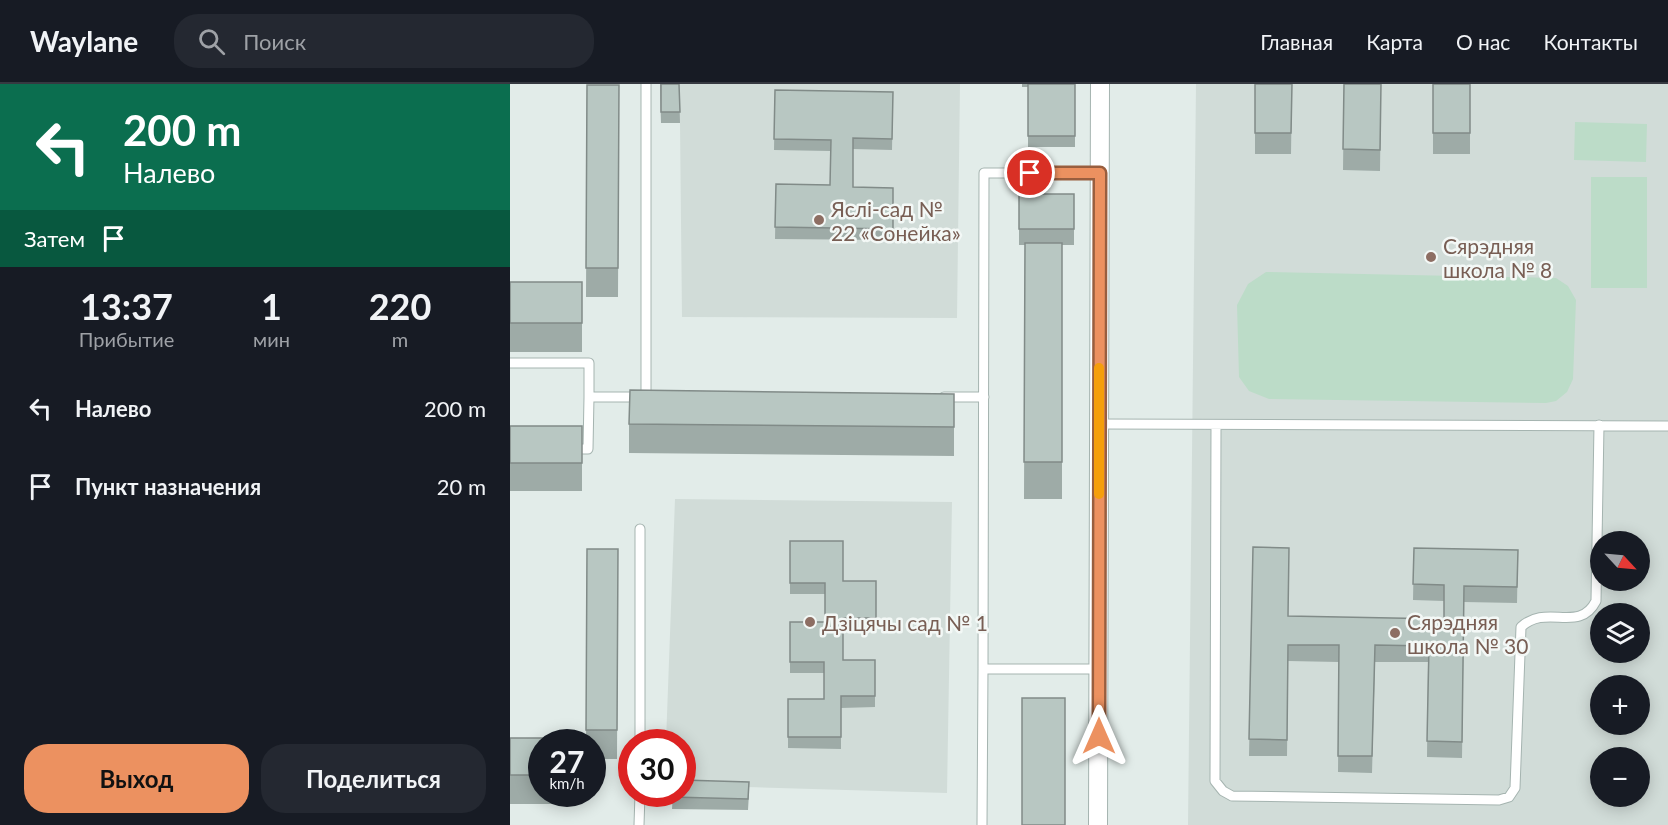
<!DOCTYPE html>
<html lang="ru">
<meta charset="utf-8">
<style>
:root{--surface:#171b24;--page:#242831;--text:#f1f3f6;--muted:#9ea1a6;--line:#363941;--accent:#ec9160}
body{margin:0;font-family:Lato,sans-serif;background:var(--page);color:var(--text);height:100vh;display:flex;flex-direction:column;font-size:22px;white-space:nowrap}
*{box-sizing:border-box;margin:0}
p{font-size:20px;color:var(--muted)}
.icon{flex:none;width:33px;height:33px;fill:none;stroke:currentColor;stroke-width:2;stroke-linecap:round;stroke-linejoin:round}
.map{position:relative;flex:1;overflow:hidden}
.panel{display:flex;flex-direction:column;background:var(--surface);width:510px}
.panel>*{flex:none}
.hud{background:#0b6e4f;color:#fff;overflow:hidden}
.needle{width:39px;rotate:116deg}
.buttons{position:absolute;left:1080px;top:447px;display:grid;gap:12px}
.buttons a{display:grid;place-items:center;width:60px;height:60px;border-radius:50%;background:var(--surface);box-shadow:0 3px 15px #0003;font-size:30px}
.speed{position:absolute;left:18px;top:645px;display:flex;gap:12px;font-size:30px;font-weight:700;text-align:center}
.speed>*{display:grid;place-content:center;width:78px;height:78px;border-radius:50%;background:var(--surface);box-shadow:0 3px 15px #0003;line-height:1}
.speed small{font-size:15px;font-weight:400}
.speed .limit{border:9px solid #d22;background:#fff;color:#111}
.pin{position:absolute;display:grid;place-items:center;width:51px;height:51px;color:#fff;margin:-26px;border:3px solid #fff;border-radius:50%;box-shadow:0 2px 6px #0007}
.me{position:absolute;width:66px;margin:-33px;rotate:0deg;stroke-linejoin:round;filter:drop-shadow(0 0 4px #0008)}
.turn{display:flex;align-items:center;gap:21px;height:126px;padding:0 24px;font-size:27px}
.turn .icon{width:78px;height:78px;stroke-width:2.5}
.turn b{display:block;font-size:42px;line-height:51px}
.then{display:flex;align-items:center;height:57px;padding:0 24px;background:#0003;gap:12px;font-size:22px}
.eta{display:flex;justify-content:space-evenly;align-items:center;height:102px;text-align:center}
.eta b{font-size:36px;font-weight:700;line-height:42px}
.button{display:flex;gap:12px;margin-top:auto;padding:12px 24px}
.button a{flex:1;height:69px;border-radius:24px;background:var(--accent);color:#111;font-size:24px;font-weight:700;line-height:69px;text-align:center}
.button a+a{background:var(--page);color:var(--text)}
ul{padding:0;list-style:none}
li{display:flex;align-items:center;gap:18px;height:78px;padding:0 24px}
li div{flex:1}
li b{display:block;font-size:22px}
li em{font-style:normal}
header{display:flex;align-items:center;gap:36px;box-sizing:border-box;height:84px;padding:0 30px;background:var(--surface);border-bottom:2px solid var(--line)}
header strong{font-size:28px}
nav{display:flex;gap:33px;margin-inline-start:auto;font-size:21px}
.search{width:420px;height:54px;background:var(--page);display:flex;align-items:center;gap:15px;box-sizing:border-box;padding:0 21px;border-radius:24px;color:var(--muted);font-size:22px}
main{display:flex;flex:1;min-height:0}
.map>svg:first-child{display:block}
</style>
<header>
<strong>Waylane</strong>
<div class="search"><svg class="icon" aria-label="search" viewBox="0 0 24 24"><circle cx="10" cy="10" r="6"/><path d="M15 15l6 6"/></svg>Поиск</div>
<nav><a>Главная</a><a>Карта</a><a>О нас</a><a>Контакты</a></nav>
</header>
<main>
<section class="panel">
<div class="hud">
<div class="turn"><svg class="icon" aria-label="left" viewBox="0 0 24 24"><path d="M17 20v-9H6M10 6l-5 5 5 5"/></svg><div><b>200 m</b>Налево</div></div>
<div class="then">Затем<svg class="icon" aria-label="arrive" viewBox="0 0 24 24"><path d="M6 21V4h12l-3 4 3 4H6"/></svg></div>
</div>
<div class="eta">
<div><b>13:37</b><p>Прибытие</p></div>
<div><b>1</b><p>мин</p></div>
<div><b>220</b><p>m</p></div>
</div>
<ul>
<li><svg class="icon" aria-label="left" viewBox="0 0 24 24"><path d="M17 20v-9H6M10 6l-5 5 5 5"/></svg><div><b>Налево</b></div><em>200 m</em></li>
<li><svg class="icon" aria-label="arrive" viewBox="0 0 24 24"><path d="M6 21V4h12l-3 4 3 4H6"/></svg><div><b>Пункт назначения</b></div><em>20 m</em></li>
</ul>
<div class="button"><a>Выход</a><a>Поделиться</a></div>
</section>
<div class="map">
<svg width="1158" height="741" viewBox="0 0 1158 741">
<rect width="100%" height="100%" fill="#e2ece9"/>
<path fill="#d1dcd8" fill-rule="evenodd" d="M150 0H450L447 234 172 233 170 39H151Z
M686 0H1158V741H678ZM1090 458H1130V496H1090ZM1090 530H1130V568H1090ZM1090 602H1130V640H1090ZM1090 674H1130V712H1090Z
M165 415 442 418 437 709 173 701 172 658H156Z"/>
<path fill="#bcdcc8" d="M1065 38 1137 40 1136 78 1064 76Z
M1081 93H1137V204H1081Z
M756 188 1046 194 1058 202 1066 216 1063 295 1057 308 1046 317 1036 319 759 315 739 307 729 293 727 221 738 200Z"/>
<g fill="none" stroke-linecap="round" stroke-linejoin="round">
<defs>
<path id="service" d="M0 279H79V313H129
M136 313V0
M434 313H474
M589 340 1158 342
M706 341 705 697 713 707 722 712 989 716 999 713 1005 704 1011 543C1037 519 1069 550 1086 517L1089 341
M60 365H78L79 313
M473 585 474 89H590
M130 658V445
M129 741 130 710
M472 741 473 585H589"/>
<path id="minor" d="M588 741 590 0"/>
</defs>
<use href="#service" stroke="#a5b4b0" stroke-width="11"/>
<use href="#minor" stroke="#a5b4b0" stroke-width="20"/>
<use href="#service" stroke="#fff" stroke-width="9"/>
<use href="#minor" stroke="#fff" stroke-width="18"/>
</g>
<path fill="#9eaba7" d="M150 0H169L170 39H151Z
M512 0H565V63H518V3H512Z
M745 0H782L781 70H745Z
M834 0H871L870 87 833 86Z
M923 0H960V70H923Z
M77 1H109L108 213H76Z
M265 6 383 8 382 66 343 65V103L383 104V156L265 155 266 100 320 101V67L264 66Z
M509 110H564V161H552V415H514L515 161H509Z
M0 198H72V268H0Z
M444 310V372L119 369V340Z
M0 342H72V407H0Z
M280 457 333 497H366V545H333V576H365V623L331 624V665L278 664V615H314V589H280V538H315V510H280Z
M743 463 778 532 934 535V517L903 516 904 464 1008 466 1007 519 954 518 952 674 917 673 918 578H865L862 689 828 688 829 578 778 577 777 672H739Z
M77 465H108L107 675H82V658H76Z
M0 654 32 658V710H70V720H0Z
M239 709 238 726 162 725 163 710Z"/>
<path fill="#b8c7c2" stroke="#818b88" stroke-width="1.5" d="M151 0H169L170 28H151Z
M518 0H565V52H518Z
M745 0H782L781 49H745Z
M834 0H871L870 66 833 65Z
M923 0H960V49H923Z
M77 1H109L108 184H76Z
M265 6 383 8 382 55 343 54V103L383 104V145L265 143 266 100 320 101 321 56 264 55Z
M509 110H564V145H509Z
M515 159H552V378H514Z
M0 198H72V239H0Z
M120 306 444 310V343L119 340Z
M0 342H72V379H0Z
M280 457H333V497H366V534H333V576H365V612H331V653H278V615H314V578H280V538H315V499H280Z
M743 463 779 464 778 532 934 535V501L903 500 904 464 1008 466 1007 503 954 502 952 658 917 657 919 562 865 561 862 672H828L829 561H778L777 656 739 655Z
M77 465H108L107 646H76Z
M512 614H555V741H512Z
M0 654H70V658H32V691H0Z
M172 696 239 698 238 715 162 713 163 710H172Z"/>
<g fill="none" stroke-linecap="round" stroke-linejoin="round">
<defs>
<path id="route" d="M520 89H590L589 652"/>
</defs>
<use href="#route" stroke="#995e3e" stroke-width="15"/>
<use href="#route" stroke="#ec9160" stroke-width="10"/>
<path stroke="#f59e0b" stroke-width="10" d="M589 410V284"/>
</g>
<g fill="#8d6e63" stroke="#f3f8f6" stroke-width="2">
<circle cx="309" cy="136" r="6"/>
<circle cx="921" cy="173" r="6"/>
<circle cx="300" cy="538" r="6"/>
<circle cx="885" cy="549" r="6"/>
</g>
<g text-anchor="middle" dominant-baseline="central" stroke-width="5" stroke-linejoin="round" paint-order="stroke">
<g font-size="21" fill="#785e54" stroke="#f3f8f6" text-anchor="start">
<text x="321" y="124">Яслі-сад №<tspan x="321" dy="24">22 «Сонейка»</tspan></text>
<text x="933" y="161">Сярэдняя<tspan x="933" dy="24">школа № 8</tspan></text>
<text x="897" y="537">Сярэдняя<tspan x="897" dy="24">школа № 30</tspan></text>
<text x="312" y="538">Дзіцячы сад № 1</text>
</g>
</g>
</svg>
<div class="buttons">
<a><svg class="needle" viewBox="-14 -14 28 28"><path d="M0-13l5 13h-10z" fill="#e53935"/><path d="M0 13l5-13h-10z" fill="#9ea1a6"/></svg></a>
<a><svg class="icon" aria-label="layers" viewBox="0 0 24 24"><path d="M12 4l9 5-9 5-9-5zM3 14l9 5 9-5"/></svg></a>
<a>+</a>
<a>−</a>
</div>
<div class="speed"><div>27<small>km/h</small></div><div class="limit">30</div></div>
<div class="pin" style="left:520px;top:89px;background:#d93025"><svg class="icon" aria-label="arrive" viewBox="0 0 24 24"><path d="M6 21V4h12l-3 4 3 4H6"/></svg></div>
<svg class="me" style="left:589px;top:652px" viewBox="-20 -20 40 40"><path d="M0-17L14 15 0 8-14 15z" fill="#ec9160" stroke="#fff" stroke-width="4"/></svg>
</div>
</main>
